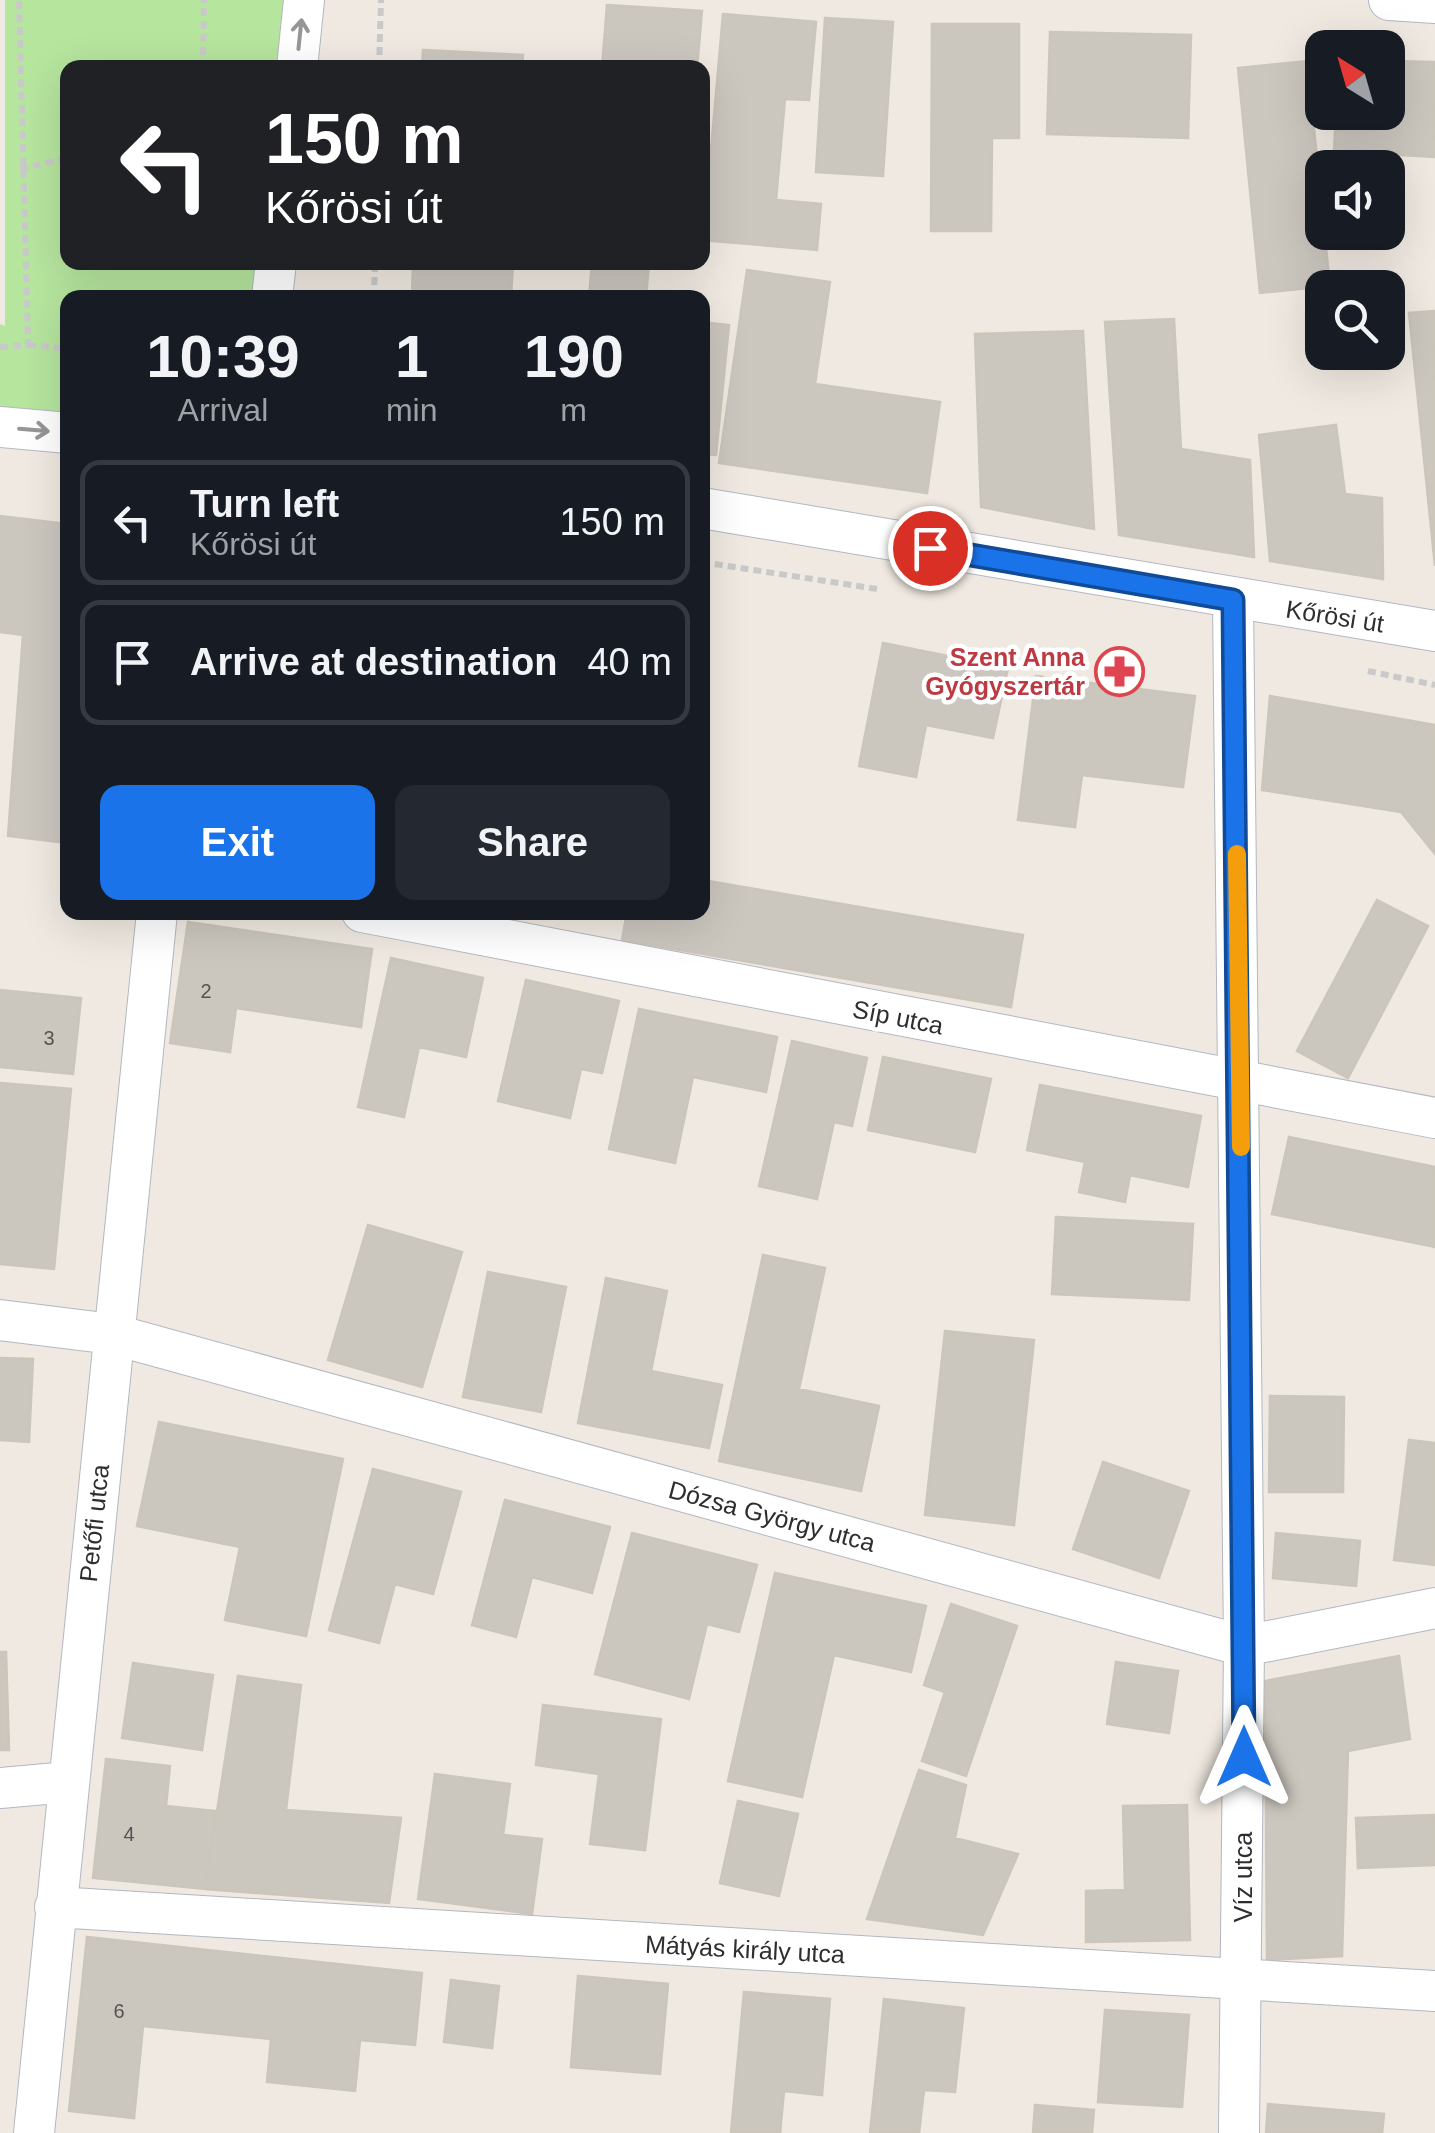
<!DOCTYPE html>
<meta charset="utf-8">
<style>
:root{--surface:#171b24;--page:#242831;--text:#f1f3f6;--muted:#9ea1a6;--line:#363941;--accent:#1a73e8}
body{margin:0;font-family:Arial,sans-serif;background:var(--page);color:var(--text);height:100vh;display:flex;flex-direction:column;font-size:38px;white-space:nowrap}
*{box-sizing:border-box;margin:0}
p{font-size:32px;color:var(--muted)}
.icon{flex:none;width:55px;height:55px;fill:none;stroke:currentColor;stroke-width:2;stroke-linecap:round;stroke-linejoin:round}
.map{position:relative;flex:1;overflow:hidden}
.side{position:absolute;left:60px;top:290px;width:650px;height:630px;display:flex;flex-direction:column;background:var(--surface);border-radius:20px;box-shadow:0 10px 40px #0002}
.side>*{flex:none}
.guide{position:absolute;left:60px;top:60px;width:650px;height:210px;border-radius:20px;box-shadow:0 10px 40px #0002;background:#202124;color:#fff;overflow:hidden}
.needle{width:65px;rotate:323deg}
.fabs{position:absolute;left:1305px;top:30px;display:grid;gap:20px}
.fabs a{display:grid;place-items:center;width:100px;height:100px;border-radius:20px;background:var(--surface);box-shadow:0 10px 40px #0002;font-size:50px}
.pin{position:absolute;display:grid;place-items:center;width:85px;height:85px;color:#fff;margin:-42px;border:5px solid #fff;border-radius:50%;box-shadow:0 2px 10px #0007}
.me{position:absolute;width:110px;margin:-55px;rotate:0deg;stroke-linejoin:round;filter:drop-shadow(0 0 8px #0008)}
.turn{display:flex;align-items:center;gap:35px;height:210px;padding:0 40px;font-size:45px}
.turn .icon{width:130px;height:130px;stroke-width:2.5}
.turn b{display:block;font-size:70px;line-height:85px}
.eta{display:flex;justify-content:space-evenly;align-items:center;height:170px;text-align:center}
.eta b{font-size:60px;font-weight:700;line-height:70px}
.button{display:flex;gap:20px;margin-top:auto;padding:20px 40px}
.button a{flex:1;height:115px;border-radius:20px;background:var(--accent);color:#fff;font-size:40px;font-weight:700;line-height:115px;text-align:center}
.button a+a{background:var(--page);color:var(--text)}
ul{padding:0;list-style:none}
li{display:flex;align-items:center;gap:30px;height:125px;margin:0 20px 15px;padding:0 20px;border:5px solid var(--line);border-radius:20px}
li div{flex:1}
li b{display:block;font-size:38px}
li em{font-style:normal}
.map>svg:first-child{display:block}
</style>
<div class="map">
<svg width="1435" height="2133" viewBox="0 0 1435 2133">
<rect width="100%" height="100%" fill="#efe9e1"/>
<path fill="#b6e59e" d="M5 0H304L297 67 68 68V262L276 263 272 297 68 298 67 433 0 427V324L5 326Z"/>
<path fill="#cbc7bf" stroke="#cbc5ba" stroke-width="2.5" d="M607 5 702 11 697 68H602Z
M723 14 816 22 809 100 785 99 776 200 821 204 817 250 703 240Z
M825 18 893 22 883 176 816 172Z
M932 24H1019V138H992L991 231H931Z
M1050 32 1191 35 1188 138 1047 134Z
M423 50 523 55 522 68H422Z
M1307 61 1330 286 1260 293 1238 68Z
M1388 61 1435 62V157L1334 151 1336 112H1388Z
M413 262H513L511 298H412Z
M592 262H649L646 298H589Z
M747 270 830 282 815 384 940 402 927 493 719 463Z
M1435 311V566L1409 313Z
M1174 319 1181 449 1250 460 1254 557 1119 535 1105 322Z
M702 322 729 325 716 455 702 454Z
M1083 331 1094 529 981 507 975 334Z
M1336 425 1345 494 1382 498 1383 579 1270 561 1259 435Z
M0 516 68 524V843L8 836 23 635 0 632Z
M883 643 1008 668 993 738 926 725 916 777 859 766Z
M1036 676 1195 696 1183 787 1082 775 1075 827 1018 820Z
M1270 696 1435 725V854L1401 812 1262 790Z
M702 880 1023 935 1011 1007 622 940 627 912H702Z
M1377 900 1428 926 1348 1078 1297 1051Z
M188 922 372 949 361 1027 236 1008 230 1052 170 1043Z
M391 958 483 978 466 1057 419 1047 404 1117 358 1107Z
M526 980 619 1001 602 1073 581 1069 570 1118 498 1101Z
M0 990 81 998 73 1074 0 1067Z
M639 1009 777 1037 766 1092 693 1077 675 1163 609 1149Z
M792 1041 867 1058 852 1126 834 1122 817 1199 759 1186Z
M883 1057 991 1079 975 1152 868 1130Z
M0 1083 71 1089 54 1269 0 1264Z
M1040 1085 1201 1116 1188 1187 1130 1175 1125 1202 1079 1192 1085 1162 1027 1150Z
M1289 1137 1435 1167V1247L1272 1214Z
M1056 1217 1193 1224 1189 1300 1052 1294Z
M368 1225 462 1252 422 1387 328 1360Z
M763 1255 825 1268 799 1389 879 1406 861 1491 719 1461Z
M488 1272 566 1287 541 1412 463 1397Z
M606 1278 667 1291 651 1371 722 1385 709 1448 578 1423Z
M945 1331 1034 1340 1014 1525 925 1515Z
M0 1358 33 1359 29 1442 0 1440Z
M1270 1396 1344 1397 1343 1492H1269Z
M159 1422 343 1459 306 1636 225 1620 240 1547 137 1526Z
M1409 1440 1435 1443V1565L1394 1560Z
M1103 1462 1189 1491 1159 1578 1073 1549Z
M373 1469 461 1492 433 1594 395 1584 379 1643 329 1630Z
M505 1500 610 1527 592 1593 532 1577 516 1637 472 1625Z
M632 1533 757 1565 739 1632 707 1624 689 1699 595 1674Z
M1276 1533 1360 1541 1356 1586 1273 1578Z
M775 1573 926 1606 911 1672 834 1655 802 1797 728 1781Z
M951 1604 1017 1626 966 1776 922 1761 945 1692 924 1685Z
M0 1652H6L9 1750H0Z
M1399 1656 1410 1739 1348 1751 1342 1956 1267 1960 1265 1681Z
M1116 1662 1178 1671 1169 1733 1107 1724Z
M133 1663 213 1675 202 1750 122 1738Z
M238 1676 301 1685 286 1810 401 1818 389 1903 205 1889Z
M543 1705 661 1719 645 1850 590 1844 599 1774 536 1765Z
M106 1759 170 1766 166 1806 216 1811 205 1889 93 1878Z
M919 1770 966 1785 955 1838 1018 1854 983 1935 867 1919Z
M435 1774 510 1784 503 1835 542 1839 532 1914 418 1899Z
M738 1801 798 1814 779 1896 720 1883Z
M1187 1805 1190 1940 1086 1942V1891L1125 1890 1123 1806Z
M1435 1815V1865L1358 1868 1356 1818Z
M87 1937 422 1973 415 2045 360 2040 355 2091 267 2082 271 2039 143 2026 134 2118 69 2111Z
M578 1976 668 1984 660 2074 571 2067Z
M451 1980 499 1986 492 2048 444 2042Z
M744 1992 830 1999 822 2095 784 2091 780 2133H731Z
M884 1999 964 2008 955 2092 924 2090 919 2133H870Z
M1105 2010 1189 2015 1182 2107 1098 2102Z
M1268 2104 1384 2114 1382 2133H1266Z
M1035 2105 1094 2110 1092 2133H1033Z"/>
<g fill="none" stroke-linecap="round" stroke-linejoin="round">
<defs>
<path id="minor" d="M1389 0 1435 3
M297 68 304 0
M272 298 276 262
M0 427 68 433
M702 508 1435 631
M1233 600 1244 1646 1239 2133
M362 912 1435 1118
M0 1320 112 1334 1244 1646 1435 1608
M0 1788 68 1782
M55 1907 1435 1991
M34 2133 157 912"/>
</defs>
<use href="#minor" stroke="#b4b7c1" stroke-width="42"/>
<path stroke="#c9c9c9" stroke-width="6" stroke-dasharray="8 5" stroke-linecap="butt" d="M203 68 204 0
M379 68 381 0
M20 169 68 158
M374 298 375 262
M28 345 68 349
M0 347 28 345 19 0
M702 562 877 589
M1368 671 1435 685"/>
<use href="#minor" stroke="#fff" stroke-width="40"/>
</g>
<defs><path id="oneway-shaft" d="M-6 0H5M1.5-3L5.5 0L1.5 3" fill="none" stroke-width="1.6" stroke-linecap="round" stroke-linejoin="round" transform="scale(2.5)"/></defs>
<g stroke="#969696">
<use href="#oneway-shaft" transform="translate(300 34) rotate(-84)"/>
<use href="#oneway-shaft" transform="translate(34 430) rotate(5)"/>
</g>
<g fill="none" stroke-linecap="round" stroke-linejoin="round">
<defs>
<path id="route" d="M930 548 1233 600 1244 1757"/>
</defs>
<use href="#route" stroke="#114b97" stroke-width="25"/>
<use href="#route" stroke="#1a73e8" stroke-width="18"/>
<path stroke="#f59e0b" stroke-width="18" d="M1237 854 1241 1147"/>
</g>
<defs>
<symbol id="pharmacy-ring" viewBox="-11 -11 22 22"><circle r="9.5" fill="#fff" stroke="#e0444e" stroke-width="1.5"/><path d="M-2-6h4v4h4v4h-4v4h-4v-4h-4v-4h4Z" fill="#e0444e"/></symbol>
</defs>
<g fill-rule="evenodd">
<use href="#pharmacy-ring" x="1092" y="644" width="55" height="55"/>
</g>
<g text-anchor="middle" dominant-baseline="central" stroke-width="9" stroke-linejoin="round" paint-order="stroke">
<g font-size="20" fill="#555452">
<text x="206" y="991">2</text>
<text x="49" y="1038">3</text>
<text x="129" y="1834">4</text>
<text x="119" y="2011">6</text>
</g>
<g font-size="25" fill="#2e2e2e" stroke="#fff">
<text transform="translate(1335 616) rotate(9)">Kőrösi út</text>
<text transform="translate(898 1017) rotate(11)">Síp utca</text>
<text transform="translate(772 1516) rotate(15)">Dózsa György utca</text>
<text transform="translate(94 1523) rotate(-84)">Petőfi utca</text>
<text transform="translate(1243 1877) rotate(-90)">Víz utca</text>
<text transform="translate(745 1949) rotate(3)">Mátyás király utca</text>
</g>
<g font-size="25" font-weight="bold" fill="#be3a42" stroke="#fff" text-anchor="end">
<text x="1085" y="657">Szent Anna<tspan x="1085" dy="29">Gyógyszertár</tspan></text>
</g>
</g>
</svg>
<div class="fabs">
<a><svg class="needle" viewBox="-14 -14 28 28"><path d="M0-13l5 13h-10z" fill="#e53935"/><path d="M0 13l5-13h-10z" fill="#9ea1a6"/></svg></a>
<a><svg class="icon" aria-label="sound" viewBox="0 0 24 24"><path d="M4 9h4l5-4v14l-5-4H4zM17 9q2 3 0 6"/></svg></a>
<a><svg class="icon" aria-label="search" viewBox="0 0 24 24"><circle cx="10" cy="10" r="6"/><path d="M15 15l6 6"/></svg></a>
</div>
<div class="pin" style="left:930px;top:548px;background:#d93025"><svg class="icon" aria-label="arrive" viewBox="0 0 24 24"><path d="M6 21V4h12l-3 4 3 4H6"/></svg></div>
<svg class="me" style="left:1244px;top:1757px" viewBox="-20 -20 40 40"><path d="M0-17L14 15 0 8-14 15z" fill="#1a73e8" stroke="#fff" stroke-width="4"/></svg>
<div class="guide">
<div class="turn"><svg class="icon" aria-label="left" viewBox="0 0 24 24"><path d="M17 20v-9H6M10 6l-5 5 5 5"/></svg><div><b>150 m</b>Kőrösi út</div></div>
</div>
<section class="side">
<div class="eta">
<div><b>10:39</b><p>Arrival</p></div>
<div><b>1</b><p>min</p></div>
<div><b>190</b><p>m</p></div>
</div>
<ul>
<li><svg class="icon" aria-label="left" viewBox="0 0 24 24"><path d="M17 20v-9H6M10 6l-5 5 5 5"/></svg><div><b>Turn left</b><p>Kőrösi út</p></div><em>150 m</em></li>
<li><svg class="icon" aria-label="arrive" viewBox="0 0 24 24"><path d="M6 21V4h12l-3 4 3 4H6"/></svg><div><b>Arrive at destination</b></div><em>40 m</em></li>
</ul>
<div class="button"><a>Exit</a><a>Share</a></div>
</section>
</div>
